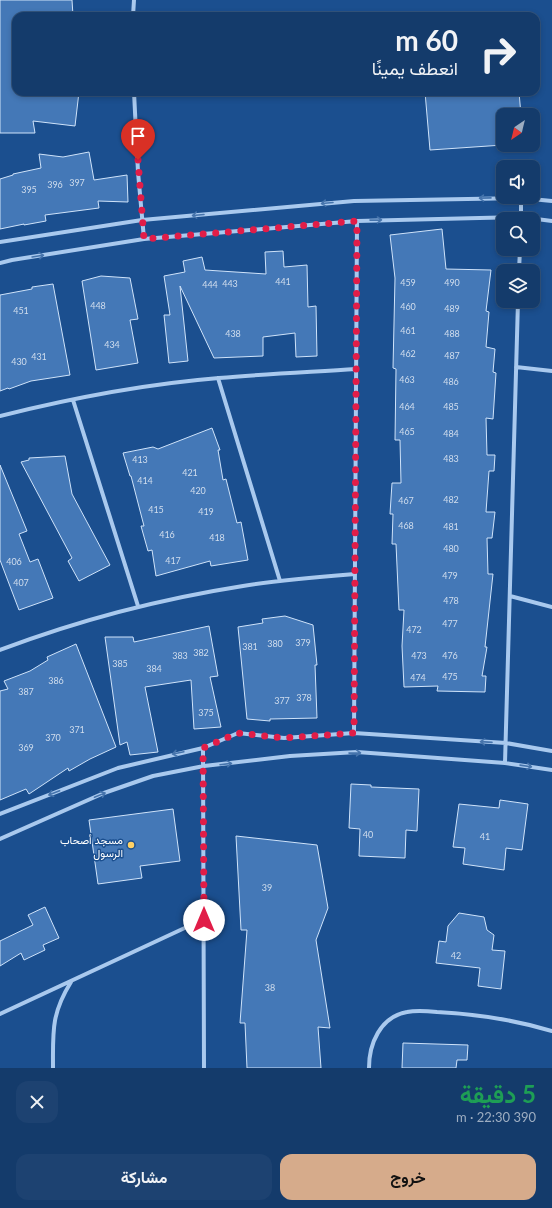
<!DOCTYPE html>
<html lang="ar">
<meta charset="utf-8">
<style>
:root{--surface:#143b6b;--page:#1d4271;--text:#f1f3f6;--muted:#9dadc1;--line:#33557e;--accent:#d6ab8b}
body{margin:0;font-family:Lato,Vazirmatn,sans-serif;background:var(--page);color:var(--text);direction:rtl;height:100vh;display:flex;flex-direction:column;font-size:15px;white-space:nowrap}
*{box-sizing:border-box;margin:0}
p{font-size:13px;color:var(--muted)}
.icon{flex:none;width:22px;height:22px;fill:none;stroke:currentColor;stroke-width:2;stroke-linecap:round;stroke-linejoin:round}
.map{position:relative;height:1068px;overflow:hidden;direction:ltr}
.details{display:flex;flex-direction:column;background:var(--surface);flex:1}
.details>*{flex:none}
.hud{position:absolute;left:12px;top:12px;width:528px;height:84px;border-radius:12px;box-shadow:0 2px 6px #0003,0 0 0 1px var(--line);direction:rtl;background:#143b6b;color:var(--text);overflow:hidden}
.needle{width:26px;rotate:215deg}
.controls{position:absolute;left:496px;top:108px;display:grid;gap:8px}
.controls a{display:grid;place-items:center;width:44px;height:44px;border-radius:8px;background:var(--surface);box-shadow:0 2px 6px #0003,0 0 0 1px var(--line);font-size:20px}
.pin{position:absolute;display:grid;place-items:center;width:34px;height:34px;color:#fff;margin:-41px -17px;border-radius:50% 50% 50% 0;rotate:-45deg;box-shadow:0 0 4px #0007}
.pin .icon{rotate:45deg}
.me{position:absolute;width:44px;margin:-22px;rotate:0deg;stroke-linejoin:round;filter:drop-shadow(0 0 3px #0008)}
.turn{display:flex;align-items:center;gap:14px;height:84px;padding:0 16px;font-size:18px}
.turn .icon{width:52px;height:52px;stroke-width:2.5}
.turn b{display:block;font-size:28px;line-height:34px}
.round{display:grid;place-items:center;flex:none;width:42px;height:42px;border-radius:12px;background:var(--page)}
.head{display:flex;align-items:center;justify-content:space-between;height:68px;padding:0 16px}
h1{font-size:24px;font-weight:700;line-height:30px;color:#1e9e55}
.action{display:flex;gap:8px;margin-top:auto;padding:8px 16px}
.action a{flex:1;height:46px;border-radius:12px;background:var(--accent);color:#111;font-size:16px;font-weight:700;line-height:46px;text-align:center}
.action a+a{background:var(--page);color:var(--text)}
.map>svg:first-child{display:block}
</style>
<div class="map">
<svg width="552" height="1068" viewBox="0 0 552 1068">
<rect width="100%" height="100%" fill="#1b4f8f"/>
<path fill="#4478b7" stroke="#cfe3fa" d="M0 0H72L73 16H16V92H79L75 126 33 121 35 133H0Z
M425 92H519L521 115H503V145L430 150Z
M89 152 94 180 127 175 128 202 98 201 99 208 45 215 46 221 24 225V224L0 229V179L13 175V174L41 168 39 154 63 157Z
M442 229 446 269 491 270 486 311 489 312 486 347 495 349 493 372 496 373 493 419 486 418 487 455H495L494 471H489L486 512H495L492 538H487L488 574H493L485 647H487L482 676H486L485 692 437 691 438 686 404 687 402 646 404 610H399L396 544H392L393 514H390L392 483H401L400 440H395L396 369 393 368 395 278 390 235Z
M283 251 284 267 307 265 308 307 316 306 317 356 296 357 295 333 263 337V356L214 358 180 286 188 361 169 363 164 315H170L164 276 185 272 183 261 202 257 205 270 266 274 265 252Z
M101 276 130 278 138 319 130 320 138 363 96 370 82 281Z
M53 284 70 375 31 381 9 389 8 388 0 391V295L32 289V287Z
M212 428 220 450H218L223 480 226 479 237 523 241 522 248 560 211 566 210 561 156 576 152 550 148 551 141 526H144L131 476H130L123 453 153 447 158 449Z
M65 456 72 494 110 565 79 581 68 561 72 558 21 462 29 460V458Z
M0 465 27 531 19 534 30 562 38 559 53 598 19 610 0 560Z
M285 616 313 625 317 665H315L317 718 270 719V721L247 719 238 627 263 623 262 619Z
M209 626 218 676 210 677 221 727 194 729 191 680 145 687 158 752 130 755 127 742 120 745 105 637H133L134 642Z
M76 644 116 747 90 759 69 771 68 768 29 794 26 789 0 800V691L8 689 4 681 30 671 48 660 47 657Z
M351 784 371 785V787L419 789 417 831 406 830 405 858 359 856 360 829 349 828Z
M500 800 528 804 522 850 506 848 504 870 463 864 465 848 453 847 459 804 499 808Z
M173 809 180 861 140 866 142 878 98 884 89 820Z
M236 836 317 845 328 908 316 940 330 1028 318 1027 321 1068H247L245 1023H240L247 930H241Z
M45 907 59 938 43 945 45 950 24 960 21 953 0 966V941L33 925 28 915Z
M459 913 484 917 487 930 494 935 492 950 505 951 501 989 478 986 480 968 436 963 439 941 446 942 448 926Z
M403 1043 468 1045 467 1060H457L456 1068H402Z"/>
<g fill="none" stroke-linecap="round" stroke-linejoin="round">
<path stroke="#a9c9ee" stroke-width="4" d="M133 16 134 0
M134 92 138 172 144 239
M521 219V198
M0 242 142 220 354 201 521 198 552 201
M0 263 12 260 144 239 357 221 521 217 552 221
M519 271 520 249
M516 367 552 371
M218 378 280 581
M73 400 138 606
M0 416C72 398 145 384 219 378 264 374 310 372 356 369
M510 596 552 607
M0 650C79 620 160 599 243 586 280 580 318 577 355 574
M354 733 357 221
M203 748 204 1068
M505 763 518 301
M0 814 118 768 203 748 238 733 284 738 354 733 506 743 552 751
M0 839 104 793 153 776 204 766 290 756 357 752 505 763 552 770
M0 1014 204 919
M53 1068C53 1032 51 1014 71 982
M369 1068C369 1044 380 1017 407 1012 416 1010 428 1011 437 1012 476 1014 515 1020 552 1031"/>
</g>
<defs><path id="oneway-shaft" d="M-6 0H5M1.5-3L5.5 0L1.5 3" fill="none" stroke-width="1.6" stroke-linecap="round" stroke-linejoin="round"/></defs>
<g stroke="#4674ac">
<use href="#oneway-shaft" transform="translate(485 198) rotate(179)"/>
<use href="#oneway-shaft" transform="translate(327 203) rotate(175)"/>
<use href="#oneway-shaft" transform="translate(198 215) rotate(175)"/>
<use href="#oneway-shaft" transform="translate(376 220) rotate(-1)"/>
<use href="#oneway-shaft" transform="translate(38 256) rotate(-9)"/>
<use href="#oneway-shaft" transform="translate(486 742) rotate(-176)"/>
<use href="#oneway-shaft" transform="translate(178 753) rotate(168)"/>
<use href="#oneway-shaft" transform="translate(355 753) rotate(-1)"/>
<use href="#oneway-shaft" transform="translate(226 764) rotate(-7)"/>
<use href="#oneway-shaft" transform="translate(526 766) rotate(8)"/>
<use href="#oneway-shaft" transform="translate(54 793) rotate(159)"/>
<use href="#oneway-shaft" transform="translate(100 795) rotate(-22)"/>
</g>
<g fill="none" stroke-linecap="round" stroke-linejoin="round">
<path stroke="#e11d48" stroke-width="7" stroke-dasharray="0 12.6" d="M138 160 144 239 357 221 354 733 284 738 238 733 203 748 204 920"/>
</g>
<circle fill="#ffd166" stroke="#1b4f8f" stroke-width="1.5" cx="131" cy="845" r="4"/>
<g text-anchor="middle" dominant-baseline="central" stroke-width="3" stroke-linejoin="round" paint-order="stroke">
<g font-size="9" fill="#d0dded">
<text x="77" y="182">397</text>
<text x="55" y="184">396</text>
<text x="29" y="189">395</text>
<text x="283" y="281">441</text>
<text x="408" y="282">459</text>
<text x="452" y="282">490</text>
<text x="230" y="283">443</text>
<text x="210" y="284">444</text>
<text x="98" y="305">448</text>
<text x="408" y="306">460</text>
<text x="452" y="308">489</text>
<text x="21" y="310">451</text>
<text x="408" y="330">461</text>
<text x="233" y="333">438</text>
<text x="452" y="333">488</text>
<text x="112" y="344">434</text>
<text x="408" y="353">462</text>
<text x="452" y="355">487</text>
<text x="39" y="356">431</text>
<text x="19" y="361">430</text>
<text x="407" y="379">463</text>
<text x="451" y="381">486</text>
<text x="407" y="406">464</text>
<text x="451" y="406">485</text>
<text x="407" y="431">465</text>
<text x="451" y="433">484</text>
<text x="451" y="458">483</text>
<text x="140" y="459">413</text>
<text x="190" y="472">421</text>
<text x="145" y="480">414</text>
<text x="198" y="490">420</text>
<text x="451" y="499">482</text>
<text x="406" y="500">467</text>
<text x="156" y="509">415</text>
<text x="206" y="511">419</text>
<text x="406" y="525">468</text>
<text x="451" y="526">481</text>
<text x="167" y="534">416</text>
<text x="217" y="537">418</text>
<text x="451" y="548">480</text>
<text x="173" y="560">417</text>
<text x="14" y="561">406</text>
<text x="450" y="575">479</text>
<text x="21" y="582">407</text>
<text x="451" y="600">478</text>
<text x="450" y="623">477</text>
<text x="414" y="629">472</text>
<text x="303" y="642">379</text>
<text x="275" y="643">380</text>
<text x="250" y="646">381</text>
<text x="201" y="652">382</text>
<text x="180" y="655">383</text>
<text x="419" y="655">473</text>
<text x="450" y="655">476</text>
<text x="120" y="663">385</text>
<text x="154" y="668">384</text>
<text x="450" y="676">475</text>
<text x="418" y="677">474</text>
<text x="56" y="680">386</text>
<text x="26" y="691">387</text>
<text x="304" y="697">378</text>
<text x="282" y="700">377</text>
<text x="206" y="712">375</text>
<text x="77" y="729">371</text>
<text x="53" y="737">370</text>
<text x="26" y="747">369</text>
<text x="368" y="834">40</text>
<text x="485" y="836">41</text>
<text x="267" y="887">39</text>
<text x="456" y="955">42</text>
<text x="270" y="987">38</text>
</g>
<g font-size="11" fill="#fff" stroke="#1b4f8f" text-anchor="end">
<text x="123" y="839">مسجد أصحاب<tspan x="123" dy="13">الرسول</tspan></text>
</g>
</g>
</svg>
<div class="controls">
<a><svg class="needle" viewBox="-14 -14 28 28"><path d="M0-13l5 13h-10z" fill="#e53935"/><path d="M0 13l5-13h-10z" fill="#9dadc1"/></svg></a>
<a><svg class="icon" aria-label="sound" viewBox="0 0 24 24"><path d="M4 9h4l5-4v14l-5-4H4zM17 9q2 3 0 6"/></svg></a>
<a><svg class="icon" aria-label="search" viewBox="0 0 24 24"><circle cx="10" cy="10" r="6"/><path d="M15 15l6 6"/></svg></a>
<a><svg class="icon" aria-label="layers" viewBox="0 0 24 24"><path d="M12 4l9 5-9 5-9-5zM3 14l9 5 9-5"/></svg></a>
</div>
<div class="pin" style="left:138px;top:160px;background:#d93025"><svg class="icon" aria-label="arrive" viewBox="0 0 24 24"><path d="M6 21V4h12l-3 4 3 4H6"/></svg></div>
<svg class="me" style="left:204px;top:920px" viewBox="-20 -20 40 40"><circle r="19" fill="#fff"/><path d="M0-13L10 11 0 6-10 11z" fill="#e11d48"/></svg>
<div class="hud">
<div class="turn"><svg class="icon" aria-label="right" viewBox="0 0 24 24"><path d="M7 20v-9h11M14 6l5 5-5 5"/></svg><div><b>60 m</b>انعطف يمينًا</div></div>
</div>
</div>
<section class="details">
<div class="head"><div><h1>5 دقيقة</h1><p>390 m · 22:30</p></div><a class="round"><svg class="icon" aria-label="close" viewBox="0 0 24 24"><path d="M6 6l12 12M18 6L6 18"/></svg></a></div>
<div class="action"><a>خروج</a><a>مشاركة</a></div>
</section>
